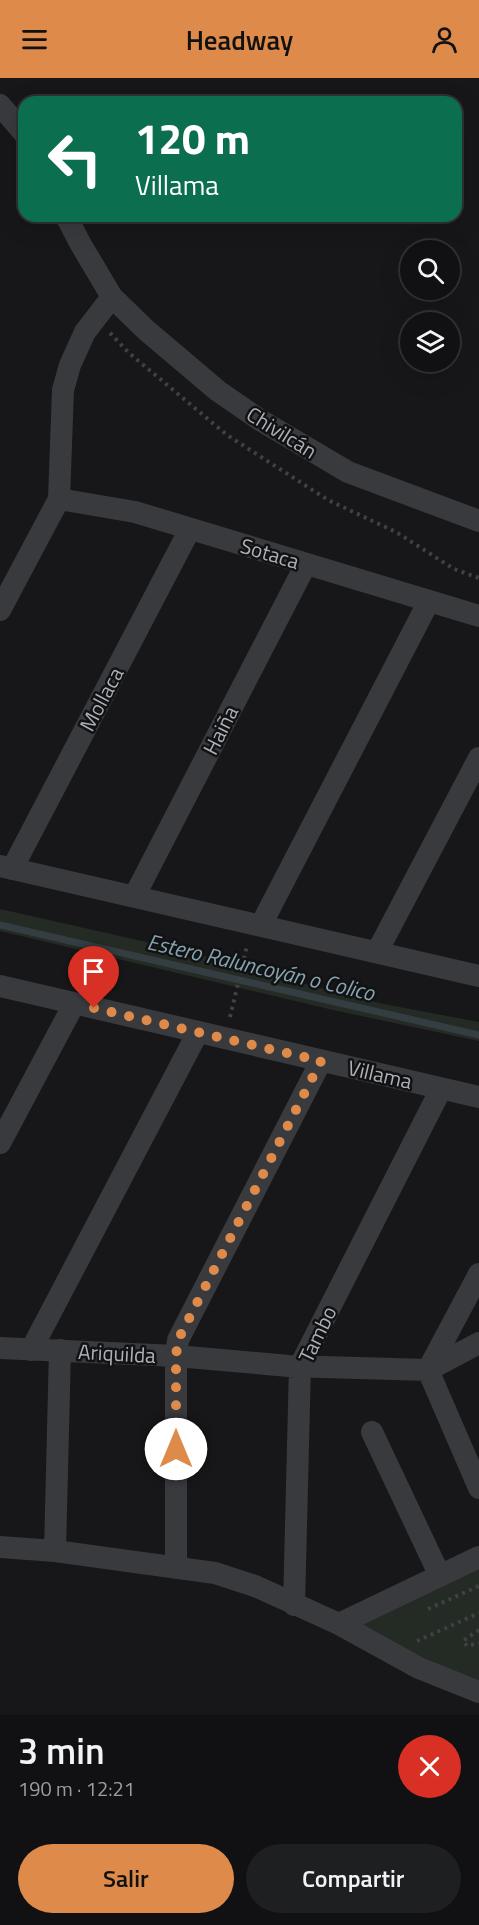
<!DOCTYPE html>
<html lang="es">
<meta charset="utf-8">
<style>
:root{--surface:#111113;--page:#1e1f21;--text:#f1f3f6;--muted:#9c9da0;--line:#303133;--accent:#dd8a4a}
body{margin:0;font-family:"Titillium Web",sans-serif;background:var(--page);color:var(--text);height:100vh;display:flex;flex-direction:column;font-size:22px;white-space:nowrap}
*{box-sizing:border-box;margin:0}
p{font-size:20px;color:var(--muted)}
.icon{flex:none;width:33px;height:33px;fill:none;stroke:currentColor;stroke-width:2;stroke-linecap:round;stroke-linejoin:round}
.map{position:relative;height:1637px;overflow:hidden}
.side{display:flex;flex-direction:column;background:var(--surface);flex:1}
.side>*{flex:none}
.top-card{position:absolute;left:18px;top:18px;width:444px;height:126px;border-radius:18px;box-shadow:0 6px 24px #0002,0 0 0 2px var(--line);background:#0b6e4f;color:#fff;overflow:hidden}
.buttons{position:absolute;left:400px;top:162px;display:grid;gap:12px}
.buttons a{display:grid;place-items:center;width:60px;height:60px;border-radius:50%;background:var(--surface);box-shadow:0 6px 24px #0002,0 0 0 2px var(--line);font-size:30px}
.pin{position:absolute;display:grid;place-items:center;width:51px;height:51px;color:#fff;margin:-62px -26px;border-radius:50% 50% 50% 0;rotate:-45deg;box-shadow:0 0 6px #0007}
.pin .icon{rotate:45deg}
.me{position:absolute;width:66px;margin:-33px;rotate:0deg;stroke-linejoin:round;filter:drop-shadow(0 0 4px #0008)}
.turn{display:flex;align-items:center;gap:21px;height:126px;padding:0 18px;font-size:27px}
.turn .icon{width:78px;height:78px;stroke-width:2.5}
.turn b{display:block;font-size:42px;line-height:51px}
.round{display:grid;place-items:center;flex:none;width:63px;height:63px;border-radius:32px;background:var(--page)}
.summary{display:flex;align-items:center;justify-content:space-between;height:102px;padding:0 18px}
h1{font-size:36px;font-weight:600;line-height:45px}
.button{display:flex;gap:12px;margin-top:auto;padding:12px 18px}
.button a{flex:1;height:69px;border-radius:36px;background:var(--accent);color:#111;font-size:24px;font-weight:600;line-height:69px;text-align:center}
.button a+a{background:var(--page);color:var(--text)}
header{display:flex;justify-content:space-between;align-items:center;height:78px;padding:0 18px;background:var(--accent);color:#111;font-size:27px;font-weight:600}
.map>svg:first-child{display:block}
</style>
<header><svg class="icon" aria-label="menu" viewBox="0 0 24 24"><path d="M4 6h16M4 12h16M4 18h16"/></svg>Headway<svg class="icon" aria-label="person" viewBox="0 0 24 24"><circle cx="12" cy="8" r="4"/><path d="M4 21q1-7 8-7t8 7"/></svg></header>
<div class="map">
<svg width="479" height="1637" viewBox="0 0 479 1637">
<rect width="100%" height="100%" fill="#171719"/>
<path fill="#242a24" d="M0 831 191 874 334 914 384 926 479 944V963L333 932 0 853Z
M479 1484V1606L358 1549Z"/>
<g fill="none" stroke-linecap="round" stroke-linejoin="round">
<path stroke="#343e42" stroke-width="7" d="M0 847 479 957"/>
<path stroke="#3f4144" stroke-width="4" stroke-dasharray="3 4.5" stroke-linecap="butt" d="M110 255 129 275 227 357 328 422 396 454 454 491 479 500
M230 939 247 868
M428 1531 479 1508
M479 1552 463 1563 467 1568 479 1565
M417 1563 479 1535"/>
<path stroke="#383a3d" stroke-width="22" d="M0 27 24 55
M66 138 80 165 112 219 146 252 218 313 260 342 348 394 479 443
M59 421 135 434 479 538
M0 532 59 421 63 312 70 287 85 254 112 219
M0 788 479 898
M12 791 190 451
M135 817 306 486
M261 847 429 523
M377 874 479 680
M0 908 479 1019
M0 1065 74 926
M479 1196 428 1292 479 1410
M0 1270 176 1278 289 1288 428 1292 479 1265
M31 1272 198 954
M372 1354 440 1498
M0 1469 55 1473 215 1495 255 1508 339 1546 419 1590 479 1614
M55 1473 60 1272
M176 1488V1278L178 1262 321 983
M294 1527 300 1288 441 1011
M339 1546 479 1479"/>
</g>
<g fill="none" stroke-linecap="round" stroke-linejoin="round">
<path stroke="#dd8a4a" stroke-width="10" stroke-dasharray="0 18" d="M94 930 321 983 178 1262 176 1278V1371"/>
</g>
<g text-anchor="middle" dominant-baseline="central" stroke-width="5" stroke-linejoin="round" paint-order="stroke">
<g font-size="21" fill="#abb1b7" stroke="#121214">
<text transform="translate(282 354) rotate(32)">Chivilcán</text>
<text transform="translate(270 475) rotate(17)">Sotaca</text>
<text transform="translate(101 621) rotate(-62)">Mollaca</text>
<text transform="translate(220 652) rotate(-63)">Haiña</text>
<text transform="translate(380 996) rotate(13)">Villama</text>
<text transform="translate(317 1256) rotate(-64)">Tambo</text>
<text transform="translate(117 1275) rotate(3)">Ariquilda</text>
</g>
<g font-size="22" font-style="italic" fill="#86a4ae" stroke="#121214">
<text transform="translate(261 889) rotate(13)">Estero Raluncoyán o Colico</text>
</g>
</g>
</svg>
<div class="buttons">
<a><svg class="icon" aria-label="search" viewBox="0 0 24 24"><circle cx="10" cy="10" r="6"/><path d="M15 15l6 6"/></svg></a>
<a><svg class="icon" aria-label="layers" viewBox="0 0 24 24"><path d="M12 4l9 5-9 5-9-5zM3 14l9 5 9-5"/></svg></a>
</div>
<div class="pin" style="left:94px;top:930px;background:#d93025"><svg class="icon" aria-label="arrive" viewBox="0 0 24 24"><path d="M6 21V4h12l-3 4 3 4H6"/></svg></div>
<svg class="me" style="left:176px;top:1371px" viewBox="-20 -20 40 40"><circle r="19" fill="#fff"/><path d="M0-13L10 11 0 6-10 11z" fill="#dd8a4a"/></svg>
<div class="top-card">
<div class="turn"><svg class="icon" aria-label="left" viewBox="0 0 24 24"><path d="M17 20v-9H6M10 6l-5 5 5 5"/></svg><div><b>120 m</b>Villama</div></div>
</div>
</div>
<section class="side">
<div class="summary"><div><h1>3 min</h1><p>190 m · 12:21</p></div><a class="round" style="background:#d93025;color:#fff"><svg class="icon" aria-label="close" viewBox="0 0 24 24"><path d="M6 6l12 12M18 6L6 18"/></svg></a></div>
<div class="button"><a>Salir</a><a>Compartir</a></div>
</section>
